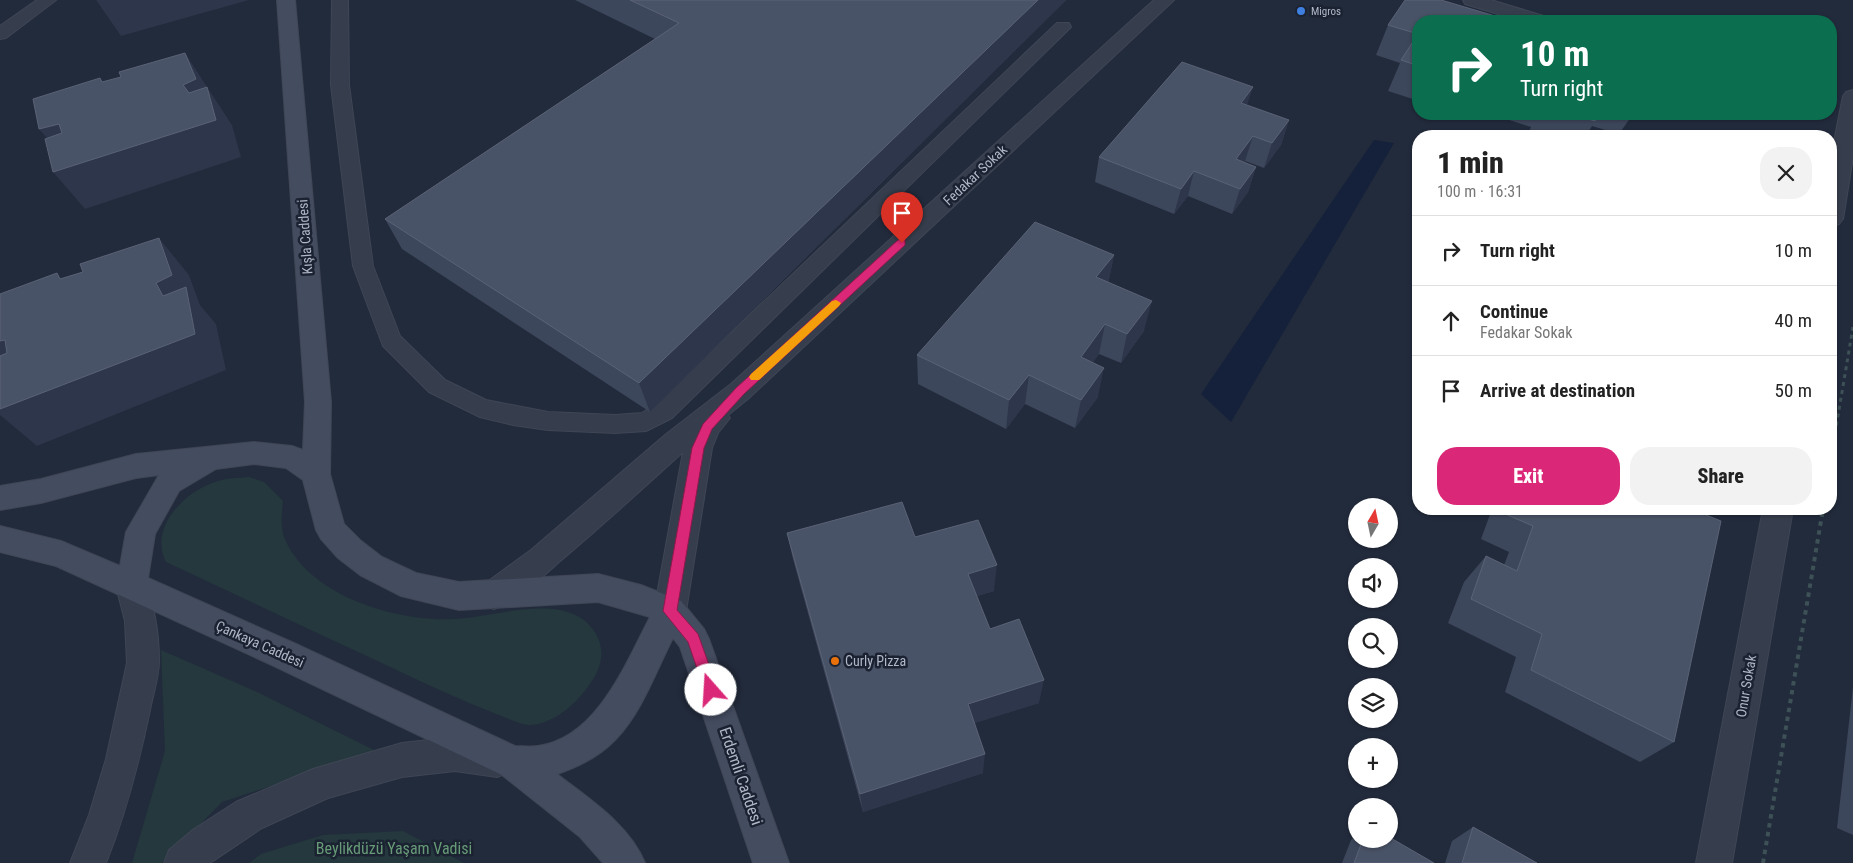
<!DOCTYPE html>
<meta charset="utf-8">
<style>
:root{--surface:#fff;--page:#f2f2f2;--text:#222;--muted:#767676;--line:#e0e0e0;--accent:#db2777}
body{margin:0;font-family:"Roboto Condensed",sans-serif;background:var(--page);color:var(--text);height:100vh;display:flex;flex-direction:column;font-size:19px;white-space:nowrap}
*{box-sizing:border-box;margin:0}
p{font-size:16px;color:var(--muted)}
.icon{flex:none;width:28px;height:28px;fill:none;stroke:currentColor;stroke-width:2;stroke-linecap:round;stroke-linejoin:round}
.map{position:relative;flex:1;overflow:hidden}
.details{position:absolute;left:1412px;top:130px;width:425px;height:385px;display:flex;flex-direction:column;background:var(--surface);border-radius:20px;box-shadow:0 1px 4px #0004}
.details>*{flex:none}
.banner{position:absolute;left:1412px;top:15px;width:425px;height:105px;border-radius:20px;box-shadow:0 1px 4px #0004;background:#0b6e4f;color:#fff;overflow:hidden}
.needle{width:32px;rotate:9deg}
.controls{position:absolute;left:1348px;top:498px;display:grid;gap:10px}
.controls a{display:grid;place-items:center;width:50px;height:50px;border-radius:50%;background:var(--surface);box-shadow:0 1px 4px #0004;font-size:25px}
.pin{position:absolute;display:grid;place-items:center;width:42px;height:42px;color:#fff;margin:-51px -21px;border-radius:50% 50% 50% 0;rotate:-45deg;box-shadow:0 0 5px #0007}
.pin .icon{rotate:45deg}
.me{position:absolute;width:55px;margin:-28px;rotate:341deg;stroke-linejoin:round;filter:drop-shadow(0 0 4px #0008)}
.turn{display:flex;align-items:center;gap:18px;height:105px;padding:0 25px;font-size:22px}
.turn .icon{width:65px;height:65px;stroke-width:2.5}
.turn b{display:block;font-size:35px;line-height:42px}
.round{display:grid;place-items:center;flex:none;width:52px;height:52px;border-radius:20px;background:var(--page)}
.overview{display:flex;align-items:center;justify-content:space-between;height:85px;padding:0 25px}
h1{font-size:30px;font-weight:800;line-height:38px}
.button{display:flex;gap:10px;margin-top:auto;padding:10px 25px}
.button a{flex:1;height:58px;border-radius:20px;background:var(--accent);color:#fff;font-size:20px;font-weight:800;line-height:58px;text-align:center}
.button a+a{background:var(--page);color:var(--text)}
ul{padding:0;list-style:none}
li{display:flex;align-items:center;gap:15px;height:70px;padding:0 25px;border-top:1px solid var(--line)}
li div{flex:1}
li b{display:block;font-size:19px}
li em{font-style:normal}
.map>svg:first-child{display:block}
</style>
<div class="map">
<svg width="1853" height="863" viewBox="0 0 1853 863">
<rect width="100%" height="100%" fill="#222b3c"/>
<path fill="#24383d" d="M249 477 264 482 283 501C282 512 280 526 284 537 307 595 395 622 453 619 493 618 560 592 590 626 603 640 605 659 595 676 582 698 559 722 532 725 521 726 496 713 484 709 441 692 400 671 358 652 294 622 230 592 166 562 148 527 186 490 218 481 228 478 238 478 249 477Z
M161 650 257 692 376 751 222 802 162 863H132L165 751Z
M403 831 464 863H249L261 854 323 835Z"/>
<path fill="#15213a" d="M1374 140 1394 143 1231 422 1201 394Z"/>
<g fill="none" stroke-linecap="round" stroke-linejoin="round">
<defs>
<path id="lane" d="M37 0H56L6 38 0 39V26Z
M332 0H348L349 85 373 266 400 336 445 380 486 400 548 412 615 415 642 413 656 404 1057 23H1069L1071 27 672 418 646 431 615 433 548 430 513 425 480 417 429 392 383 346 353 266 331 85Z"/>
<path id="street" d="M1154 0H1174L749 398 728 415 730 418 718 433 712 448 686 611 681 621 670 625 659 621 654 611 683 452C642 489 602 526 559 562 540 579 518 600 494 609L483 605 479 595 483 585 531 550 665 435 731 384Z
M1463 0H1491L1547 17 1550 21H1521L1465 4Z
M1853 90V157L1843 219 1839 224 1831 227V157L1843 96 1846 92Z
M1763 509H1793L1732 863H1696Z
M131 572 142 576C154 603 159 632 159 661 159 677 153 694 150 710 139 763 126 813 106 863H70L89 815 106 759 127 663 125 621 116 586 120 576Z
M455 737 497 743 509 748 514 760 509 772 497 777 455 771 402 777 328 798 262 828 210 863H164L169 850 194 829 236 802 313 769 402 743Z"/>
<path id="secondary" d="M277 0H295L331 402 330 474 344 524 360 540 382 557 416 573 459 582 598 574 641 585 681 601 704 629 709 639 789 863H753L680 647 673 638C656 671 642 712 616 739 600 756 578 767 557 774 589 799 629 824 645 863H603L580 837 502 775 274 666 56 566 0 552V526L61 541 120 566 126 532 159 475 136 478 41 503 0 510V486L41 479 136 454 254 442 292 446 303 450 305 402ZM254 464 286 468 303 480 316 530 321 539 338 558 360 575 401 596 459 610 598 602 650 617C626 663 597 738 538 746 531 747 523 746 515 746L296 644 148 578 155 534 179 491 216 469Z"/>
</defs>
<use href="#lane" stroke="#3f4655" stroke-width="2"/>
<use href="#street" stroke="#3f4655" stroke-width="2"/>
<use href="#secondary" stroke="#3f4655" stroke-width="2"/>
<path stroke="#3d5156" stroke-width="3" stroke-dasharray="4 4" stroke-linecap="butt" d="M1831 457 1853 327"/>
<path stroke="#3d5156" stroke-width="4" stroke-dasharray="4.5 4.5" stroke-linecap="butt" d="M1763 863 1823 509"/>
<use href="#lane" fill="#363d4c" fill-rule="evenodd"/>
<use href="#street" fill="#363d4c" fill-rule="evenodd"/>
<use href="#secondary" fill="#444c60" fill-rule="evenodd"/>
</g>
<path fill="#3d475b" d="M575 0H1066L650 412 402 249 385 219 655 39Z
M1419 21V101L1388 91 1400 63 1376 55 1388 25Z
M1247 105 1289 120 1281 145 1264 168 1245 161 1244 162 1256 167 1248 192 1232 214 1188 196 1174 214 1095 182 1099 157Z
M1491 114H1633L1619 134 1592 126 1586 136H1527L1531 127Z
M1114 255 1108 283 1144 331 1121 363 1099 354 1093 362 1098 397 1075 428 1025 404 1006 429 918 384 917 355Z
M1492 509H1691L1674 742 1640 762 1505 692 1516 657 1448 623 1464 582 1486 556 1504 565 1509 552 1481 539Z
M787 533 915 537 994 591 977 596 990 629 1039 703 974 723 983 773 863 812 793 559Z
M1853 687V835L1837 828Z
M1473 827 1537 863H1445L1452 841Z
M1356 835V839H1389L1434 863H1342L1351 840Z"/>
<path fill="#2d364a" d="M96 0H249L121 36Z
M1038 0H1066L650 412 639 383Z
M185 53 232 125 241 157 85 209 53 172 71 166 39 129 183 85Z
M1253 87 1245 112 1241 103Z
M1289 120 1281 145 1264 168 1272 143Z
M1253 136 1245 161 1228 184 1236 159Z
M1256 167 1248 192 1232 214 1240 189Z
M1194 171 1188 196 1174 214 1181 189Z
M159 238 189 275 200 305 216 324 226 370 37 446 0 415V409L163 296 156 283Z
M1114 255 1108 285 1096 277Z
M1152 301 1144 331 1121 363 1127 334Z
M1105 324 1099 354 1076 386 1081 357Z
M5 340 44 376 0 363V341Z
M1104 368 1098 397 1075 428 1081 400Z
M1029 375 1025 404 1006 429 1009 400Z
M997 565 994 591 967 599 968 574Z
M1044 680 1039 703 966 726 968 704Z
M985 754 983 773 863 812 860 794Z"/>
<path fill="#495367" stroke="#5a6376" d="M630 0H1038L639 383 385 219 679 23Z
M1405 0H1441L1512 21H1419V66L1401 60 1418 34 1388 25Z
M185 53 196 79 183 85 189 93 207 87 216 120 53 172 45 139 62 133 59 124 39 129 33 99 100 78 102 82 121 77 119 72Z
M1182 62 1253 87 1241 103 1289 120 1272 143 1253 136 1236 159 1256 167 1240 189 1194 171 1181 189 1099 157Z
M1572 114H1599L1595 121Z
M1035 222 1114 255 1096 277 1152 301 1127 334 1105 324 1081 357 1104 368 1081 400 1029 375 1009 400 917 355Z
M159 238 172 275 156 283 163 296 186 287 195 334 0 409V356L7 353 5 340 0 341V294L57 273 60 279 83 272 80 264Z
M902 502 915 537 978 520 997 565 968 574 990 629 1019 619 1044 680 968 704 985 754 860 794 787 533Z
M1505 509H1691L1721 521 1674 742 1531 670 1542 634 1471 599 1486 556 1517 571 1533 526 1503 513Z
M1473 827 1537 863H1462Z
M1389 837 1434 863H1354L1363 839H1389Z"/>
<path fill="#db2777" stroke="#8e194d" d="M902 239 905 240V245L744 394 712 429 704 448 677 610 698 634 718 690 716 695 711 697 706 695 688 642 663 611 692 448 703 424 736 388 898 240Z"/>
<path fill="#f59e0b" d="M836 300 841 303 839 306 759 380H751L749 377 751 374 832 301Z"/>
<circle fill="#3f7fe0" stroke="#1b2231" stroke-width="2" cx="1301" cy="11" r="5"/>
<circle fill="#e8710a" stroke="#1b2231" stroke-width="2" cx="835" cy="661" r="5"/>
<g text-anchor="middle" dominant-baseline="central" stroke-width="5" stroke-linejoin="round" paint-order="stroke">
<g font-size="11" fill="#b1b8c8" stroke="#1b2231" text-anchor="start">
<text x="1311" y="11">Migros</text>
</g>
<g font-size="14" fill="#b1b8c8" stroke="#1b2231">
<text transform="translate(975 175) rotate(-43)">Fedakar Sokak</text>
<text transform="translate(305 237) rotate(-94)">Kışla Caddesi</text>
<text transform="translate(260 644) rotate(24)">Çankaya Caddesi</text>
<text transform="translate(1746 686) rotate(-80)">Onur Sokak</text>
</g>
<g font-size="14" fill="#b1b8c8" stroke="#1b2231" text-anchor="start">
<text x="845" y="661">Curly Pizza</text>
</g>
<g font-size="16" fill="#b1b8c8" stroke="#1b2231">
<text transform="translate(741 776) rotate(71)">Erdemli Caddesi</text>
</g>
<g font-size="16" fill="#679a77" stroke="#1b2231">
<text x="394" y="848">Beylikdüzü Yaşam Vadisi</text>
</g>
</g>
</svg>
<div class="controls">
<a><svg class="needle" viewBox="-14 -14 28 28"><path d="M0-13l5 13h-10z" fill="#e53935"/><path d="M0 13l5-13h-10z" fill="#767676"/></svg></a>
<a><svg class="icon" aria-label="sound" viewBox="0 0 24 24"><path d="M4 9h4l5-4v14l-5-4H4zM17 9q2 3 0 6"/></svg></a>
<a><svg class="icon" aria-label="search" viewBox="0 0 24 24"><circle cx="10" cy="10" r="6"/><path d="M15 15l6 6"/></svg></a>
<a><svg class="icon" aria-label="layers" viewBox="0 0 24 24"><path d="M12 4l9 5-9 5-9-5zM3 14l9 5 9-5"/></svg></a>
<a>+</a>
<a>−</a>
</div>
<div class="pin" style="left:902px;top:243px;background:#d93025"><svg class="icon" aria-label="arrive" viewBox="0 0 24 24"><path d="M6 21V4h12l-3 4 3 4H6"/></svg></div>
<svg class="me" style="left:711px;top:690px" viewBox="-20 -20 40 40"><circle r="19" fill="#fff"/><path d="M0-13L10 11 0 6-10 11z" fill="#db2777"/></svg>
<div class="banner">
<div class="turn"><svg class="icon" aria-label="right" viewBox="0 0 24 24"><path d="M7 20v-9h11M14 6l5 5-5 5"/></svg><div><b>10 m</b>Turn right</div></div>
</div>
<section class="details">
<div class="overview"><div><h1>1 min</h1><p>100 m · 16:31</p></div><a class="round"><svg class="icon" aria-label="close" viewBox="0 0 24 24"><path d="M6 6l12 12M18 6L6 18"/></svg></a></div>
<ul>
<li><svg class="icon" aria-label="right" viewBox="0 0 24 24"><path d="M7 20v-9h11M14 6l5 5-5 5"/></svg><div><b>Turn right</b></div><em>10 m</em></li>
<li><svg class="icon" aria-label="ahead" viewBox="0 0 24 24"><path d="M12 20V5M6 11l6-6 6 6"/></svg><div><b>Continue</b><p>Fedakar Sokak</p></div><em>40 m</em></li>
<li><svg class="icon" aria-label="arrive" viewBox="0 0 24 24"><path d="M6 21V4h12l-3 4 3 4H6"/></svg><div><b>Arrive at destination</b></div><em>50 m</em></li>
</ul>
<div class="button"><a>Exit</a><a>Share</a></div>
</section>
</div>
